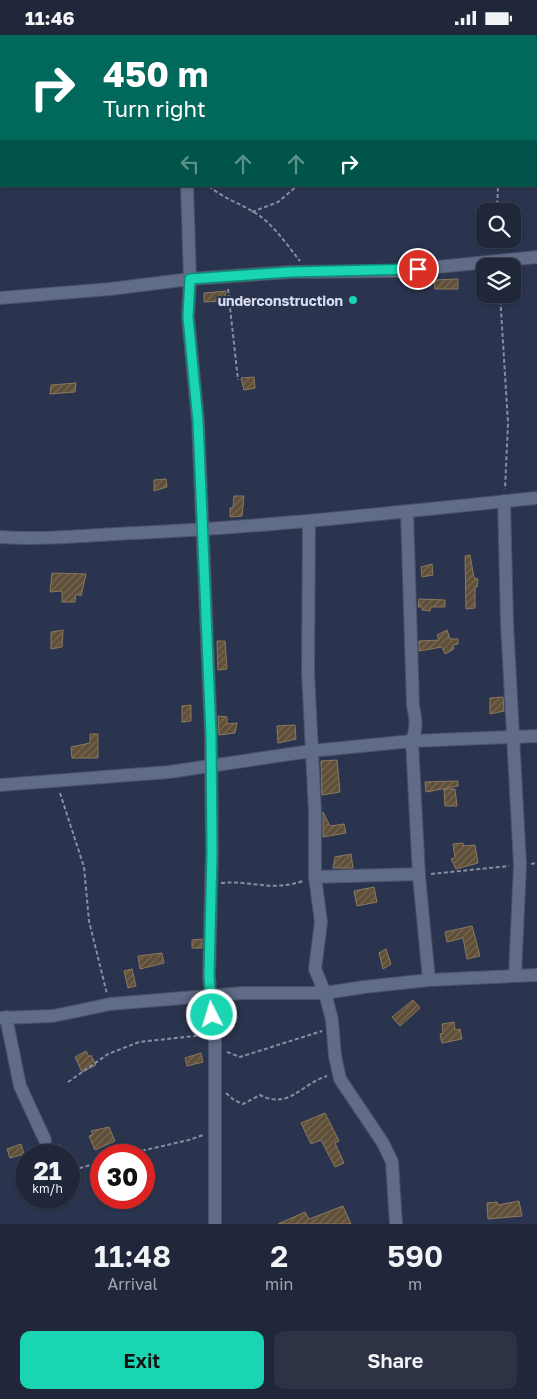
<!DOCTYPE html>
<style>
:root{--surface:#20273a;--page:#2d3345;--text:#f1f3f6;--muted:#a2a5af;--line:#3d4454;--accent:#19d5b2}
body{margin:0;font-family:"Golos Text",sans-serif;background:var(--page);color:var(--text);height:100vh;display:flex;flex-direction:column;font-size:19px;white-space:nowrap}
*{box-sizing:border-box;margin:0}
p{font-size:16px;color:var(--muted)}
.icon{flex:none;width:28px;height:28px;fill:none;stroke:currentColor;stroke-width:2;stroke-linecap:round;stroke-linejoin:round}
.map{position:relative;height:1189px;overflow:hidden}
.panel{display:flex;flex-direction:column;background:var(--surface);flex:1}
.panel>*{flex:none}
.guide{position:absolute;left:0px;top:0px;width:538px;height:152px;box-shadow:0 1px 4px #0004,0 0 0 1px var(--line);background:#00695c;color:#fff;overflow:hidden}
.fabs{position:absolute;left:476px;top:168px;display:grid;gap:10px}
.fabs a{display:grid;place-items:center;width:45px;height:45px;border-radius:10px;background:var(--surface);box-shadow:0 1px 4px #0004,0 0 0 1px var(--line);font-size:25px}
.speed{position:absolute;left:15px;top:1109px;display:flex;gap:10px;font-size:25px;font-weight:700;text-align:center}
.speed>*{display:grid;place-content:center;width:65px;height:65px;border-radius:50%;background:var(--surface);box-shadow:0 1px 4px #0004,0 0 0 1px var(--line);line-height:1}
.speed small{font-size:12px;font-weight:400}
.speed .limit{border:8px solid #d22;background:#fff;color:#111}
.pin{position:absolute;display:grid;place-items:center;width:42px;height:42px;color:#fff;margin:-21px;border:2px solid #fff;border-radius:50%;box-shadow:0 1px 5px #0007}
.me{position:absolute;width:55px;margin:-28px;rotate:355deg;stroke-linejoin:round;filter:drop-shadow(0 0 4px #0008)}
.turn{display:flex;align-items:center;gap:18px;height:105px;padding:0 20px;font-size:22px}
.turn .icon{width:65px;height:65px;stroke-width:2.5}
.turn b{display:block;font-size:35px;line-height:42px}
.lanes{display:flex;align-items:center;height:48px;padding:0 20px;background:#0003;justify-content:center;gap:25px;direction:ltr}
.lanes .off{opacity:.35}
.eta{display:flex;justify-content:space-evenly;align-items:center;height:85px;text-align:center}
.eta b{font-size:30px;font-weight:600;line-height:35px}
.action{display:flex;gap:10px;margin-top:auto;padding:10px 20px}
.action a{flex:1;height:58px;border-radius:10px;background:var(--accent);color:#111;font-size:20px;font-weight:600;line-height:58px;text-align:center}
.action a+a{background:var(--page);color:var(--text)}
.status{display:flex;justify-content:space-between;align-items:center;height:35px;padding:0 25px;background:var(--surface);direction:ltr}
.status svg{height:14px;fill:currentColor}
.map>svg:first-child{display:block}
</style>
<div class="status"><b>11:46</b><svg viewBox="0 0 49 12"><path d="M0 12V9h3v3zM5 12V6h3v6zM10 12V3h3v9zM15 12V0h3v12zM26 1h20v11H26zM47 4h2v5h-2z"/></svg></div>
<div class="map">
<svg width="537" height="1189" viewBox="0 0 537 1189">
<defs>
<pattern id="building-hatch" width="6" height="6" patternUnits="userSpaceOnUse" patternTransform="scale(1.25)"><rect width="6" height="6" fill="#5f4f38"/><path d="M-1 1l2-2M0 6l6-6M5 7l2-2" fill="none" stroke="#756855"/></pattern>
</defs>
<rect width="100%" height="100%" fill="#2b344e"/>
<path fill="url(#building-hatch)" stroke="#8c795d" d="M458 244V254H435L434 245Z
M226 256 224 266 204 267V258Z
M254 342 255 353 244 355 241 343Z
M76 348 75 357 50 359 51 350Z
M166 444 167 452 154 456V445Z
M234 461H244L242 481 230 482V473H233Z
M470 520 474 543 478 544 477 552H475V573L466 574 465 521Z
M432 529 433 540 422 542 421 532Z
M52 538 86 539 81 561 76 559 75 567H62V556L50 557Z
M419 564 445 565V572H431L430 576 422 575V572H418Z
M63 595 62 612 51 614V597Z
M447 595 450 604H458V609L453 610 454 614 445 619 442 612 419 616V606L439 605 437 600Z
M217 606H225L227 634 218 635Z
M503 662 504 676 490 679V663Z
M191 670V686L182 687V671Z
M218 681 227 682V689L237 688 235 698 219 700Z
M295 690 296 704 278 708 277 691Z
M90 699H98V723H72L71 712 90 708Z
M337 725 340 757 322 760 321 726Z
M458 746V751L426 757 425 747Z
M444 754H455L457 771H445Z
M323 777 330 791 344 789 346 798 323 802Z
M463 808V811L475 810 478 828 456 834 451 824 455 823 453 809Z
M351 819 353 833H333L335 822Z
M374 852 377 867 357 871 354 856Z
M472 891 480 921 467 924 463 903 447 907 445 897Z
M202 904V913H192V905Z
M386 914 391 929 383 934 379 918Z
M162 918 164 928 140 934 138 921Z
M132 934 136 951 128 953 124 936Z
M413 965 420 973 400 991 392 982Z
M454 987 455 995 460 994 462 1004 442 1008 440 999 443 998 442 989Z
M86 1016 89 1022 91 1020 96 1030 82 1037 75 1022Z
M201 1018 203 1027 187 1031 185 1023Z
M325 1078 339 1106 335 1108 344 1128 335 1132 321 1105 311 1109 301 1088Z
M109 1092 115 1106 95 1115 89 1101 93 1099 91 1096Z
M21 1109 24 1119 10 1123 7 1114Z
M60 1110 61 1120H45L44 1113Z
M519 1166 522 1181 488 1184 487 1168 497 1167 498 1170Z
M343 1171 351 1189H278L305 1177 309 1184Z"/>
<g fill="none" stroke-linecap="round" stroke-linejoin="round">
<defs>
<path id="minor" d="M180 0V1
M266 1 280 0
M0 24H1
M187 151 190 244 188 282 198 386 211 700 212 818 209 941 215 1005V1189
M0 263 110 254 190 244 290 237 398 236 537 222
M504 466 507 588 520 830 515 940
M407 477 413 671C416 684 417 693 412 706L419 841 429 945
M309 486 308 637 315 778V842L321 887 315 934 325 958 332 985 335 1021 340 1044 383 1108 392 1127 396 1189
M0 502C46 505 91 500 136 498 271 492 404 476 537 463
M0 750 169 737 311 716 412 706 537 701
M315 842 419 839
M6 982 20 1051 45 1105
M0 983 53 981 110 969 243 958H325L364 952 429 945 537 940"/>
</defs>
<use href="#minor" stroke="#4b5268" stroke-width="14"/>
<path stroke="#878ea4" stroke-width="2" stroke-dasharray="4 2.5" stroke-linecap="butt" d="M294 0V1
M497 0V1
M209 151C224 164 242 169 257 179 274 190 287 210 300 226
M497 176 498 151
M252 177 278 167 297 151
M497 214V204
M228 254 238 345
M500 259 508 388 505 454
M60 758 84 832 89 886 107 959
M531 829 537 828
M431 839 509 831
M221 848C252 845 270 857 303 846
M227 1017 240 1022 322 996
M68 1047 108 1019 139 1007 204 1000
M226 1058 234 1065 243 1069 260 1060C289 1075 301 1049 327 1041
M123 1120 189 1105 203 1100
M73 1135 101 1127"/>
<use href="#minor" stroke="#616c88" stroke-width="12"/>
</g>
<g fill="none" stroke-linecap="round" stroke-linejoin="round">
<defs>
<path id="route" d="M212 980 209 941 212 818 211 700 198 386 188 282 190 244 290 237 418 234"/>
</defs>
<use href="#route" stroke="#108a74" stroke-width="12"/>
<use href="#route" stroke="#19d5b2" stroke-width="9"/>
</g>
<circle fill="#19d5b2" stroke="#2b344e" stroke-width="2" cx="353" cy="265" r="5"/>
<g text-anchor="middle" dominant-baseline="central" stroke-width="4" stroke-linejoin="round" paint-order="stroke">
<g font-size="14" font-weight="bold" fill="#d8deef" stroke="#2b344e" text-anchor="end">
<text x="343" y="265">underconstruction</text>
</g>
</g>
</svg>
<div class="fabs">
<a><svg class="icon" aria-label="search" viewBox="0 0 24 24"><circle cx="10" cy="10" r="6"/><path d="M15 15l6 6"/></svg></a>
<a><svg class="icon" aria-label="layers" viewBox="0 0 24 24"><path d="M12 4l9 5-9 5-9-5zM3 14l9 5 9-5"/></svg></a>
</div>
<div class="speed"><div>21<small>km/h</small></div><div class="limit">30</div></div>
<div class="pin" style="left:418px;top:234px;background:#d93025"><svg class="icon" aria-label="arrive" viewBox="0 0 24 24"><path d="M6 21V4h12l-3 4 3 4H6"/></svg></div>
<svg class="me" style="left:212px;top:980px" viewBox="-20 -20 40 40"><circle r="17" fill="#19d5b2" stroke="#fff" stroke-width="3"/><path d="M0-11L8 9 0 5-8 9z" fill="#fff"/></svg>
<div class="guide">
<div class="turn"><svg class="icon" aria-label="right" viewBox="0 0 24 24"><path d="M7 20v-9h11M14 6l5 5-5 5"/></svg><div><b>450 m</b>Turn right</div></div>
<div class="lanes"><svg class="icon off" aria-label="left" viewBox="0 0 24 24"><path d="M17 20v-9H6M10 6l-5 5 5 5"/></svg><svg class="icon off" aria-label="ahead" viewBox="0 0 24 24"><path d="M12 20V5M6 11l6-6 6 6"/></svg><svg class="icon off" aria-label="ahead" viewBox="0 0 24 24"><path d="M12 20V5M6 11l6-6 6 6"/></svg><svg class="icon" aria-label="right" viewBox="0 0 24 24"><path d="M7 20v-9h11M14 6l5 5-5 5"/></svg></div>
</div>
</div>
<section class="panel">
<div class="eta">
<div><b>11:48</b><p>Arrival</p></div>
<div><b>2</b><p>min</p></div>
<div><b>590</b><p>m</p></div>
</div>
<div class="action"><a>Exit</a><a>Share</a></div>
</section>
